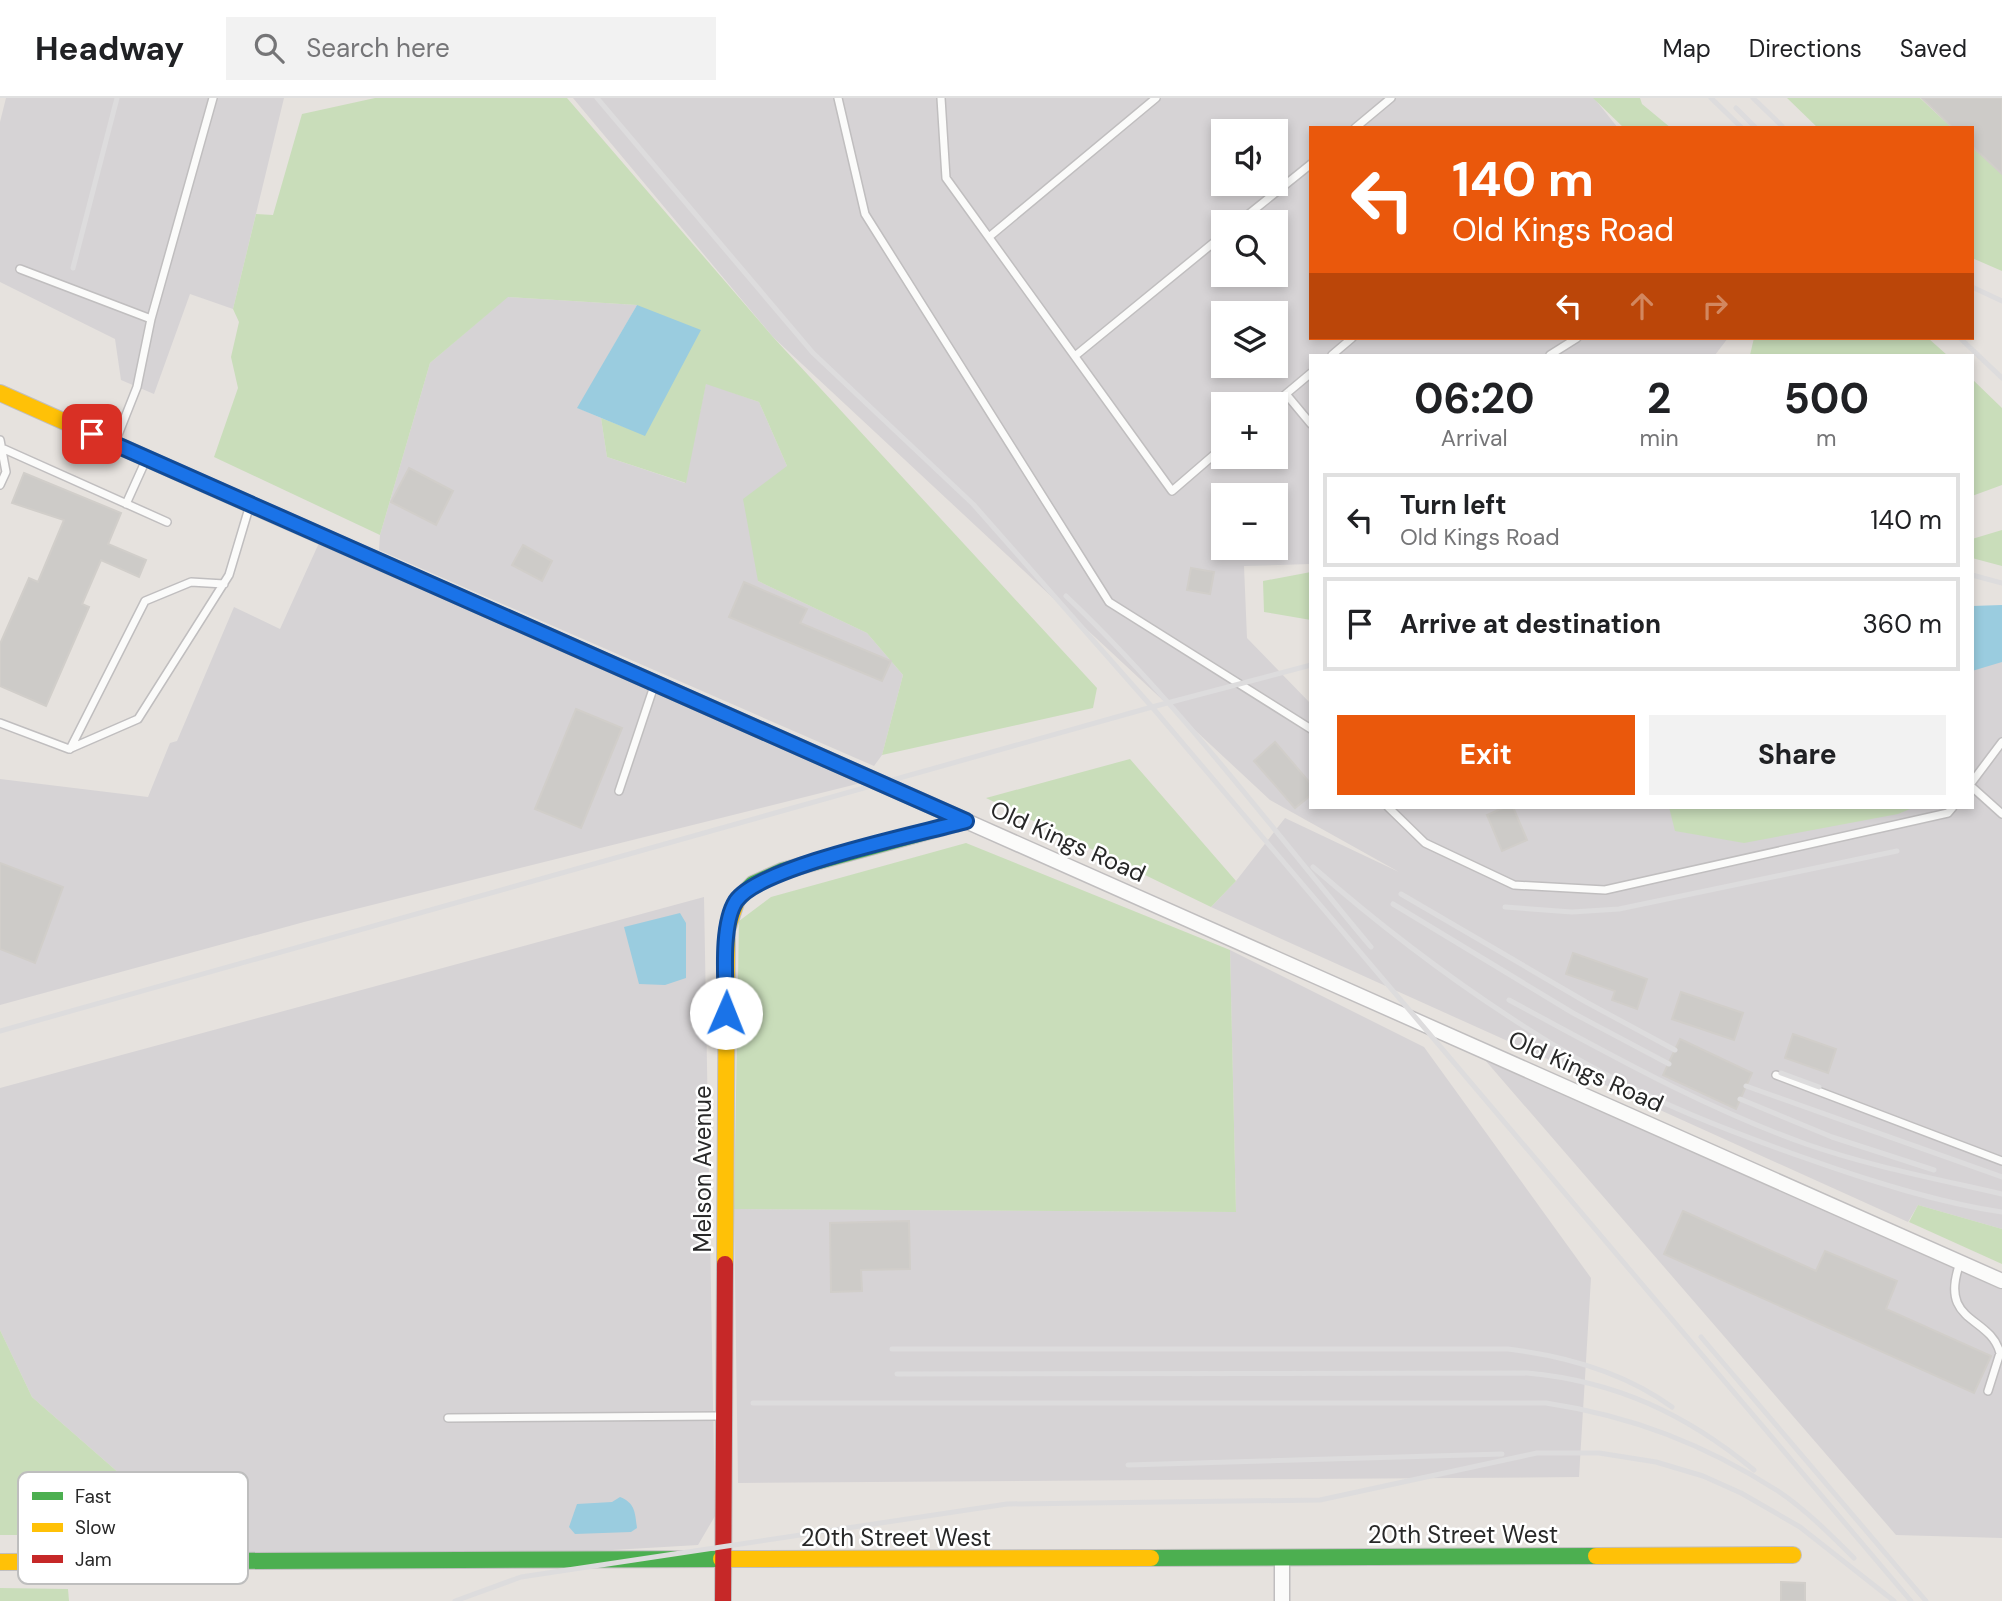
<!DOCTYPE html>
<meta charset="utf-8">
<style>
:root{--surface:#fff;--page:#f2f2f2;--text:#202124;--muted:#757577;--line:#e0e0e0;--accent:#ea580c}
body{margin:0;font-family:"DM Sans",sans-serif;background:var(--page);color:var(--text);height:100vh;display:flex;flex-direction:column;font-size:26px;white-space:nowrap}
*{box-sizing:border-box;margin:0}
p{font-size:23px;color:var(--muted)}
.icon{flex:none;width:38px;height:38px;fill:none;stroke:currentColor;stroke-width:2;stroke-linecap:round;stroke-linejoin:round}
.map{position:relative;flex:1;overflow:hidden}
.side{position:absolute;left:1309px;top:256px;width:665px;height:455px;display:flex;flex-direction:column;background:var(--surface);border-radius:0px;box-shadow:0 4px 10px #0003}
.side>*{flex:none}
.guide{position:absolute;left:1309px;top:28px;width:665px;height:214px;border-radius:0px;box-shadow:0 4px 10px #0003;background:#ea580c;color:#fff;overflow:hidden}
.controls{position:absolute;left:1211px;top:21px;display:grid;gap:14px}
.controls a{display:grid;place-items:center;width:77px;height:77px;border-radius:0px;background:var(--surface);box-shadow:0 4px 10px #0003;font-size:35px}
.pin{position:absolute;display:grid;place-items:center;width:60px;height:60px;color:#fff;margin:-30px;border-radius:14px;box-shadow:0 4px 10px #0006}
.me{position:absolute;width:77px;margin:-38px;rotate:1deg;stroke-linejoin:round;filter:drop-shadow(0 0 5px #0008)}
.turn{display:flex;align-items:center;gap:24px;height:147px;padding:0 28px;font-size:32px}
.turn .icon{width:91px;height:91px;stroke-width:2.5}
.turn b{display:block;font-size:49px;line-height:60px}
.lanes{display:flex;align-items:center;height:66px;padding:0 28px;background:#0003;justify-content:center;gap:35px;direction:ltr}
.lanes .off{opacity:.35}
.eta{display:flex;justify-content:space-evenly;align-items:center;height:119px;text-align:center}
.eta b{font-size:42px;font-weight:700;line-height:49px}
.button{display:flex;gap:14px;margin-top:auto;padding:14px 28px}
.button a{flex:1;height:80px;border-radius:0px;background:var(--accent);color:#fff;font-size:28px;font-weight:700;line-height:80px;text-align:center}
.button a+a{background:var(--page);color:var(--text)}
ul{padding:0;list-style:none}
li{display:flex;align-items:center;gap:21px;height:94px;margin:0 14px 10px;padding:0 14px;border:4px solid var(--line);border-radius:0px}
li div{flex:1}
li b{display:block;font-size:26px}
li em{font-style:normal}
header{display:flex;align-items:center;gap:42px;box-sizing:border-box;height:98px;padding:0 35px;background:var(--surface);border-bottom:2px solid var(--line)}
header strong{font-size:33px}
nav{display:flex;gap:38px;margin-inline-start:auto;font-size:24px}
.search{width:490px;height:63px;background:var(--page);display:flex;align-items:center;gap:18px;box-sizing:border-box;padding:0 24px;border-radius:0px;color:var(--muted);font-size:26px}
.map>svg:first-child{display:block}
</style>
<header>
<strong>Headway</strong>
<div class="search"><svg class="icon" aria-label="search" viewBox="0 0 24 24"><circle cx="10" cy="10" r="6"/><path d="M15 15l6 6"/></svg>Search here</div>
<nav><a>Map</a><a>Directions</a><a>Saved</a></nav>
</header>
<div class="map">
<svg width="2002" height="1503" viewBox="0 0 2002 1503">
<rect width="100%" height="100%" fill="#e6e2de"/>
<path fill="#d6d3d5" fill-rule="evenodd" d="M6 0H284L233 211 190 196 154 296 121 282 115 241 0 184V24Z
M573 0H1594L1618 30H1311V240H1728L1715 257H1311V466L1244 468 1247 540 1311 606V709H1972V556L2002 548V1131L1918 1107 1908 1124 1211 809 1236 783 1285 720 1399 774 1270 702 773 239ZM1223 33H1276V86H1223ZM1223 124H1276V177H1223ZM1223 215H1276V268H1223ZM1223 306H1276V359H1223ZM1223 397H1276V450H1223Z
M507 199 637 207 578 310 601 320 607 359 685 385 706 285 759 304 787 368 758 483 867 535 903 577 882 657 874 668 379 452 380 437 430 265Z
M319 445 861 685 304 824 0 907V681L148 699 170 645 177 643 234 509 280 531Z
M704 799 715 1418 698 1447 561 1455H207V1387L136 1390 32 1299 0 1232V990Z
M1230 852 1424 949 1591 1180 1579 1379 738 1385 734 1111 1236 1114Z
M1485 962 2002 1192V1440L1896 1437Z"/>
<path fill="#c9ddba" d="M375 0H567L773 239 1097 590 1093 610 882 657 903 577 867 535 758 483 743 401 787 368 759 304 706 286 686 385 607 359 601 320 645 337 637 207 508 199 430 265 380 437 214 359 238 290 231 259 239 224 233 211 256 116 273 117 302 16Z
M1593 0H1640L1642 6 1671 30H1624Z
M1787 0H1920L1952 30H1818Z
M1972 49 2002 76V173L1972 160Z
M1754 240H1928L1947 257H1750Z
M1972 281 2002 310V387L1972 398Z
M2002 432V468L1972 460V441Z
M1311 474V522L1264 514 1263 483Z
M1130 661 1236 783 1211 809 986 700Z
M1669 709H1915L1898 716 1744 745 1675 733Z
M966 745 1230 852 1236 1114 734 1111 739 823 771 799Z
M1918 1107 2002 1131V1166L1909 1124Z
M0 1232 32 1299 136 1390 207 1387 206 1437H0Z
M0 1490 68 1491 69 1503H0Z"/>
<path fill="#9accdf" d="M637 207 701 232 645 338 577 310Z
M2002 507V564L1972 573V508Z
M680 815 686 825V880L665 887 639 886 624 829Z
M620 1399C635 1405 635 1414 637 1430L631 1434 575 1436 569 1429 577 1406 612 1404Z"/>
<path fill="#cdcbc8" stroke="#d1ceca" stroke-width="2" d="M1922 0H2002V76L1972 48V30H1953Z
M409 370 453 393 436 427 391 404Z
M24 375 121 415 108 446 146 462 139 479 101 462 82 506 89 509 46 608 0 588V546L29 480 38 484 64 422 12 405Z
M523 447 552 463 542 483 512 467Z
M1191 470 1214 474 1210 496 1187 492Z
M744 484 807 511 800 525 891 563 882 583 729 519Z
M576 611 622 630 581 730 535 711Z
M1275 644 1311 686V697L1295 710 1254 663Z
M1505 709H1513L1527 742 1502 753 1487 717Z
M0 765 63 789 35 865 0 851Z
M1573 855 1647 881 1637 911 1612 902 1615 893 1566 876Z
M1681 894 1743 915 1734 942 1672 921Z
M1793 936 1836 951 1828 975 1785 960Z
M1680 941 1752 975 1736 1011 1663 977Z
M1683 1113 1816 1173 1825 1153 1897 1183 1886 1211 1991 1258 1974 1295 1664 1156Z
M909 1123 910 1171 861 1172 862 1193 831 1194 830 1125Z
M1781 1484 1805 1485V1503H1781Z"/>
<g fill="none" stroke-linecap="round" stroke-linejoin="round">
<defs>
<path id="lane" d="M838 0 865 116 1109 504 1311 631
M941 0 946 80 1172 393 1223 349
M1355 30 1391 0
M1239 124 1311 66
M989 139 1156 0
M20 171 151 221
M1332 257 1352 240
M1550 257 1577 240
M1075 258 1223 137
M1286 296 1311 326
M1274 306 1311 275
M0 342 6 374 0 387
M116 342 137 289 151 221 213 0
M4 351 167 424
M126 406 145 364
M0 625 69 651 138 621 229 477 249 410
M70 651 145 503 191 484 224 486
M1972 684 2002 644
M1972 689 2002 716
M619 693 654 588
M1388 709 1425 745 1514 787 1605 792 1948 715 1953 709
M1776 977 2002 1063
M1960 1165C1938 1226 1990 1217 2000 1255L1988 1293
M448 1320 720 1318"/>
<path id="street" d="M966 723 2002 1183
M1282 1503V1460"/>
<path id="fast" d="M220 393 826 661
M737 802 753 786 782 773 966 723
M1151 1460 1596 1458
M224 1463 721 1461"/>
<path id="slow" d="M0 295 220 393
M826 661 966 723
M725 1166 727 832 737 802
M1596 1458 1793 1457
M721 1461 1151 1460
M0 1464 224 1463"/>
<path id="jam" d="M723 1503 725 1166"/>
</defs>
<use href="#lane" stroke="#c0bebf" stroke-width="10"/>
<use href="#street" stroke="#c0bebf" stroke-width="17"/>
<use href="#fast" stroke="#c0bebf" stroke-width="18"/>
<use href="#slow" stroke="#c0bebf" stroke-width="18"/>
<use href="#jam" stroke="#c0bebf" stroke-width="18"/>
<use href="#lane" stroke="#fbfbfa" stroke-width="7"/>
<use href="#street" stroke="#fbfbfa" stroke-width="14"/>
<use href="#fast" stroke="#4caf50" stroke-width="16"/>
<use href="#slow" stroke="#ffc107" stroke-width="16"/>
<use href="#jam" stroke="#c62828" stroke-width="16"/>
<path stroke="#dddcdd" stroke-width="5" d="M597 0 813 255 973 406 1152 609 1911 1503
M1711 0 1742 30
M1753 0 1782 28
M1736 10 1756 30
M73 170 117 0
M1972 189 2002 203
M1960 240 2002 280
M1972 477 2002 485
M1066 498C1176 602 1273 732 1371 849
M1313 769C1393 839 1482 905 1574 959 1648 1002 1728 1033 1808 1061 1870 1083 1936 1104 2002 1114
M1401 796 1586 904 1675 952
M1393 806 1573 915 1669 966
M1505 809 1572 814 1619 811 1897 753
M1509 902C1606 954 1702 1009 1806 1046 1869 1068 1937 1081 2002 1096
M0 933 1152 609 1311 567
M1781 975 1819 989
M1746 988 2002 1079
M1740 1001 1832 1039 1934 1072
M1701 1239 1926 1503
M892 1251H1508C1566 1258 1624 1274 1672 1309
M897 1276 1527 1275C1616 1283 1686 1316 1754 1372
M753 1305H1546C1632 1318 1704 1346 1778 1393 1805 1411 1831 1437 1854 1460
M1128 1367 1502 1356
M455 1503 521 1479 1007 1406 1320 1402 1537 1355H1599L1656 1364 1703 1378 1741 1395 1800 1429 1894 1503"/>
</g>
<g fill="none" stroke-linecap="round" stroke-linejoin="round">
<defs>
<path id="route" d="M92 336 966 723C919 736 760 768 736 803 720 828 726 885 726 915"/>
</defs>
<use href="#route" stroke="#114b97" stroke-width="18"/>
<use href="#route" stroke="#1a73e8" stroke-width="12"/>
</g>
<g text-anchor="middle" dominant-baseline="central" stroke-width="5" stroke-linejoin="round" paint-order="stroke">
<g font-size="24" fill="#282828" stroke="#fff">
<text transform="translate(1068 743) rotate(24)">Old Kings Road</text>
<text transform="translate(1586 973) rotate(24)">Old Kings Road</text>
<text transform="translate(702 1071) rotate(-90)">Melson Avenue</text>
<text x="1463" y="1436">20th Street West</text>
<text x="896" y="1439">20th Street West</text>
</g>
</g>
<rect x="18" y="1374" width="230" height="112" rx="10" fill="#fff" stroke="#bebebe" stroke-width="2"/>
<rect x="32" y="1394" width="31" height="8" fill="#4caf50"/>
<rect x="32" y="1425" width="31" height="9" fill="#ffc107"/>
<rect x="32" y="1457" width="31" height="8" fill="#c62828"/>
<g font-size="19" fill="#282828">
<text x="75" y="1405">Fast</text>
<text x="75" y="1436">Slow</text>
<text x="75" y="1468">Jam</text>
</g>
</svg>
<div class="controls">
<a><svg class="icon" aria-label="sound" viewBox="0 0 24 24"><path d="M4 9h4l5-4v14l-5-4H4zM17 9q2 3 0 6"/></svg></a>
<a><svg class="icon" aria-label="search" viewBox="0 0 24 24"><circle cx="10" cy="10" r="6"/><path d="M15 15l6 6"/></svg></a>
<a><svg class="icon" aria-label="layers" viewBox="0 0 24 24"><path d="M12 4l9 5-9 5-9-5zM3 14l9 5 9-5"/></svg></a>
<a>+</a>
<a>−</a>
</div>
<div class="pin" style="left:92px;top:336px;background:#d93025"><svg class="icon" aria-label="arrive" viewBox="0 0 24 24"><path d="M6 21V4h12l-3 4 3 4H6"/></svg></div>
<svg class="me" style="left:726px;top:915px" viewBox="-20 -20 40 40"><circle r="19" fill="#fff"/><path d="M0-13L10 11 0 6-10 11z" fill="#1a73e8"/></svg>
<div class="guide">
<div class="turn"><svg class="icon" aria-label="left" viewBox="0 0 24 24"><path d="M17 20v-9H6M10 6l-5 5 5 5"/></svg><div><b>140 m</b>Old Kings Road</div></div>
<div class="lanes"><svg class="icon" aria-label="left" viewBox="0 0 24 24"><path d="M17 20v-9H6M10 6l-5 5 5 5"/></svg><svg class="icon off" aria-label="ahead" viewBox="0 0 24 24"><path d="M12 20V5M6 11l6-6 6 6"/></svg><svg class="icon off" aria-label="right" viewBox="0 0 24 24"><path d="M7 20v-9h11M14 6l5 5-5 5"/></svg></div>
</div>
<section class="side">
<div class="eta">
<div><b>06:20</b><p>Arrival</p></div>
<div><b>2</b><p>min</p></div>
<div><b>500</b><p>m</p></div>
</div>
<ul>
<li><svg class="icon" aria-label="left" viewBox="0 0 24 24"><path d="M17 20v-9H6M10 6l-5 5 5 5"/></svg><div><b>Turn left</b><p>Old Kings Road</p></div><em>140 m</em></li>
<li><svg class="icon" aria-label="arrive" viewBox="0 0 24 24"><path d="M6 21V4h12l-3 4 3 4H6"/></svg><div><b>Arrive at destination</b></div><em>360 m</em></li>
</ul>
<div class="button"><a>Exit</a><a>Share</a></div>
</section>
</div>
